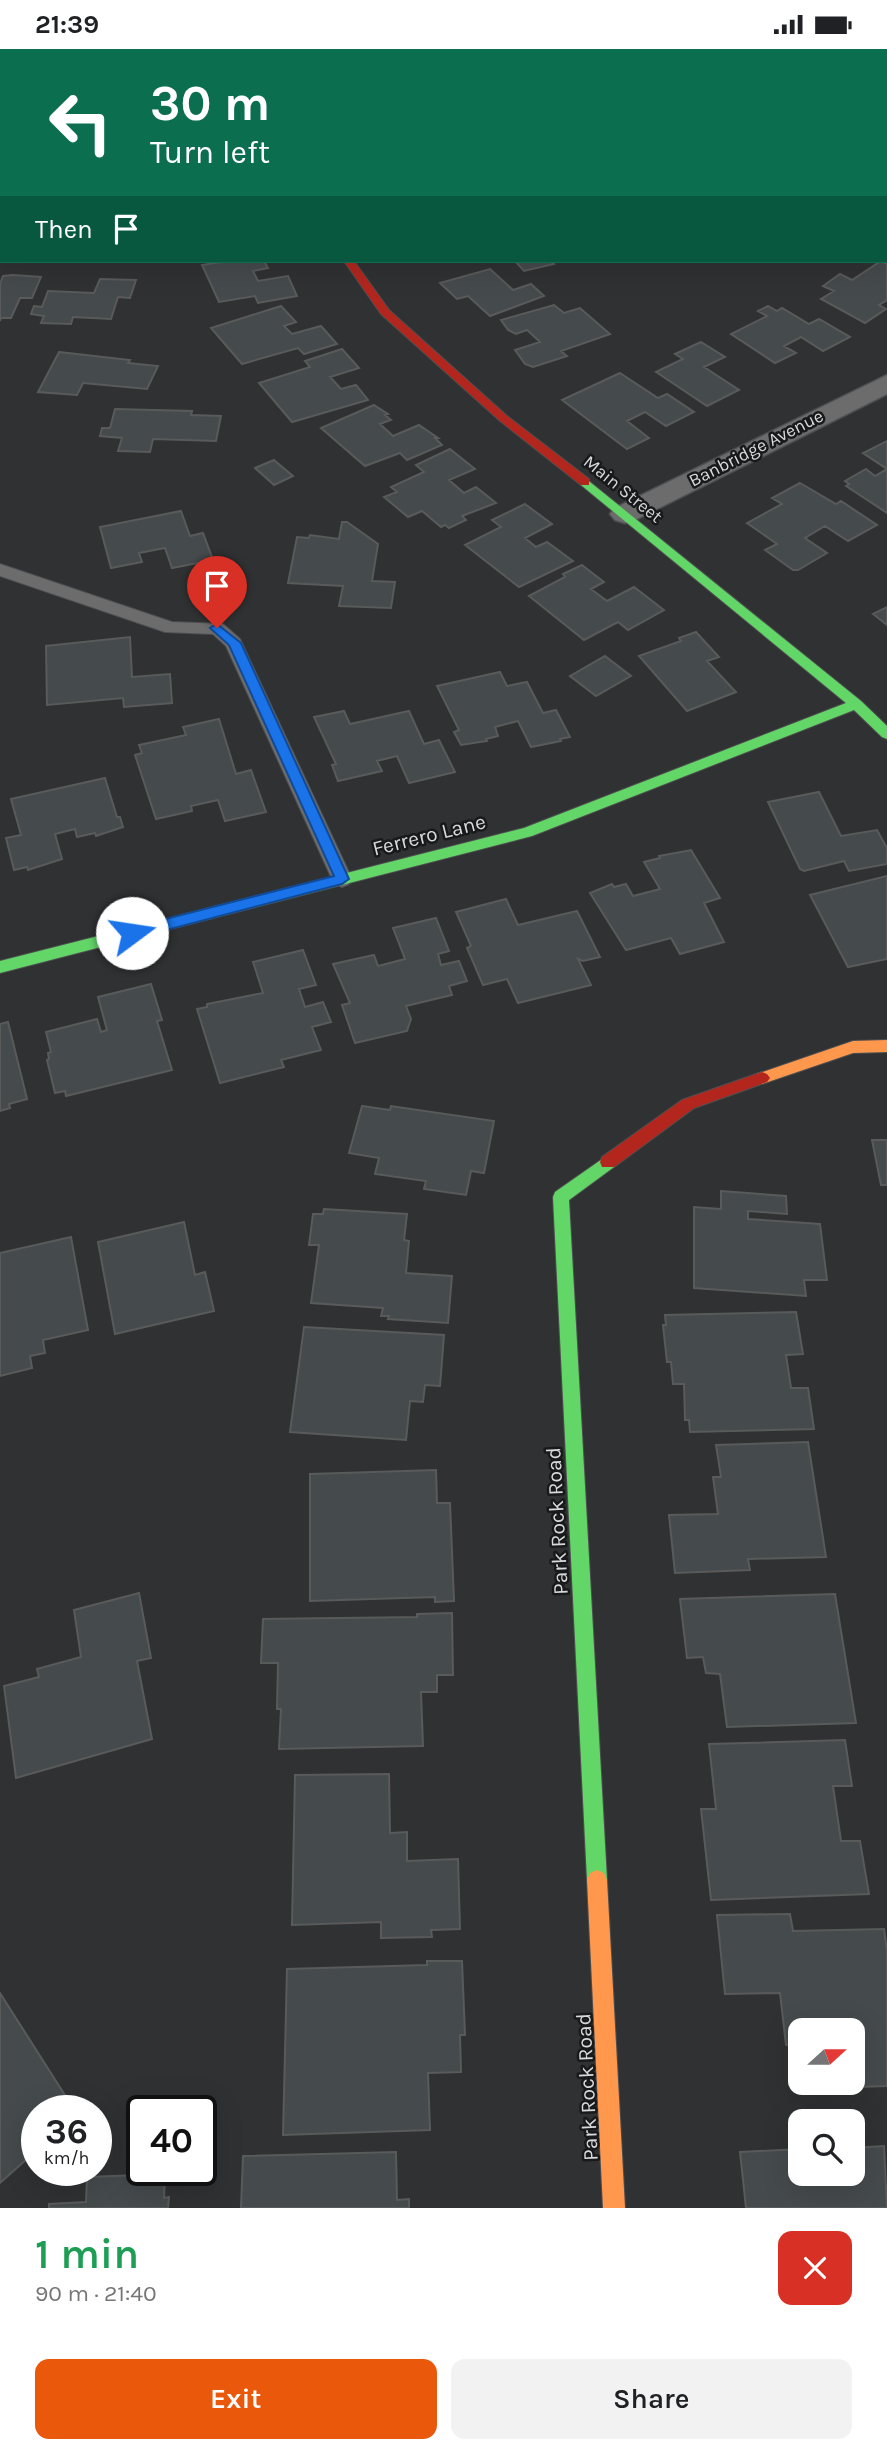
<!DOCTYPE html>
<meta charset="utf-8">
<style>
:root{--surface:#fff;--page:#f2f2f2;--text:#202124;--muted:#757577;--accent:#ea580c}
body{margin:0;font-family:Karla,sans-serif;background:var(--page);color:var(--text);height:100vh;display:flex;flex-direction:column;font-size:26px;white-space:nowrap}
*{box-sizing:border-box;margin:0}
p{font-size:23px;color:var(--muted)}
.icon{flex:none;width:38px;height:38px;fill:none;stroke:currentColor;stroke-width:2;stroke-linecap:round;stroke-linejoin:round}
.map{position:relative;height:2159px;overflow:hidden}
.sheet{display:flex;flex-direction:column;background:var(--surface);flex:1}
.sheet>*{flex:none}
.hud{position:absolute;left:0px;top:0px;width:887px;height:214px;box-shadow:0 7px 28px #0002;background:#0b6e4f;color:#fff;overflow:hidden}
.needle{width:46px;rotate:69deg}
.fabs{position:absolute;left:788px;top:1969px;display:grid;gap:14px}
.fabs a{display:grid;place-items:center;width:77px;height:77px;border-radius:14px;background:var(--surface);box-shadow:0 7px 28px #0002;font-size:35px}
.speed{position:absolute;left:21px;top:2046px;display:flex;gap:14px;font-size:35px;font-weight:700;text-align:center}
.speed>*{display:grid;place-content:center;width:91px;height:91px;border-radius:50%;background:var(--surface);box-shadow:0 7px 28px #0002;line-height:1}
.speed small{font-size:18px;font-weight:400}
.speed .limit{border:4px solid #111;border-radius:10px;background:#fff;color:#111}
.pin{position:absolute;display:grid;place-items:center;width:60px;height:60px;color:#fff;margin:-72px -30px;border-radius:50% 50% 50% 0;rotate:-45deg;box-shadow:0 0 7px #0007}
.pin .icon{rotate:45deg}
.me{position:absolute;width:77px;margin:-38px;rotate:76deg;stroke-linejoin:round;filter:drop-shadow(0 0 5px #0008)}
.turn{display:flex;align-items:center;gap:24px;height:147px;padding:0 35px;font-size:32px}
.turn .icon{width:91px;height:91px;stroke-width:2.5}
.turn b{display:block;font-size:49px;line-height:60px}
.then{display:flex;align-items:center;height:66px;padding:0 35px;background:#0003;gap:14px;font-size:26px}
.round{display:grid;place-items:center;flex:none;width:74px;height:74px;border-radius:14px;background:var(--page)}
.overview{display:flex;align-items:center;justify-content:space-between;height:119px;padding:0 35px}
h1{font-size:42px;font-weight:600;line-height:52px;color:#1e9e55}
.cta{display:flex;gap:14px;margin-top:auto;padding:14px 35px}
.cta a{flex:1;height:80px;border-radius:14px;background:var(--accent);color:#fff;font-size:28px;font-weight:600;line-height:80px;text-align:center}
.cta a+a{background:var(--page);color:var(--text)}
.status{display:flex;justify-content:space-between;align-items:center;height:49px;padding:0 35px;background:var(--surface);direction:ltr}
.status svg{height:19px;fill:currentColor}
.map>svg:first-child{display:block}
</style>
<div class="status"><b>21:39</b><svg viewBox="0 0 49 12"><path d="M0 12V9h3v3zM5 12V6h3v6zM10 12V3h3v9zM15 12V0h3v12zM26 1h20v11H26zM47 4h2v5h-2z"/></svg></div>
<div class="map">
<svg width="887" height="2159" viewBox="0 0 887 2159">
<rect width="100%" height="100%" fill="#303132"/>
<path fill="#454a4d" stroke="#595a5a" stroke-width="2" d="M228 212H264L268 219 253 222 258 232 288 227 297 247 258 254 255 247 219 253 202 216Z
M515 212H551L554 215 524 222Z
M881 212 887 215V251L879 256 886 260 865 274 821 250 834 242 823 237 840 225 852 231Z
M490 220 513 241 531 235 544 247 490 267 468 247 457 250 440 234Z
M13 226 41 228 32 249H20L11 269H1L0 272V235L3 227Z
M100 230 136 231 130 249 118 248 111 270 73 268 71 275 41 274 44 267 31 265 34 257 42 258 48 242 94 244Z
M554 256 564 264 580 259 610 285 561 302 567 307 533 318 525 315 515 301 540 293 527 281 516 285 508 281 501 271Z
M281 257 296 273 284 277 292 285 321 277 337 295 304 305 298 299 242 315 211 279Z
M768 257 777 262 782 259 809 275 819 270 850 288 823 302 801 288 784 297 796 304 775 314 731 285 767 267 758 262Z
M701 293 725 308 704 318 739 341 707 357 656 323 683 310 675 305Z
M342 300 359 319 330 328 341 340 356 336 368 351 292 373 259 334 310 318 305 312Z
M59 303 130 311 128 314 158 317 147 340 83 334 77 346 38 343Z
M620 324 658 349 667 345 694 363 666 377 645 363 627 372 649 389 627 400 562 351Z
M374 356 388 365 385 366 391 371 380 375 393 387 419 376 438 389H435L442 396 407 411 400 404 365 417 321 379Z
M115 360 192 362 191 366 221 367 216 392 153 390 150 403 118 402 122 389 100 387 102 379H110Z
M887 392V420L863 404Z
M450 400 475 420 449 431 464 444 476 438 496 454 462 467 466 471 449 479 445 476 441 478 422 462 408 468 384 448 397 443 391 438 424 423 416 416Z
M274 411 293 427 274 436 255 419Z
M866 420 875 427 887 420V464L846 437 849 435 845 432Z
M800 434 836 455 841 452 877 476 848 492 825 477 805 489 827 504 798 521H793L765 501 777 495 747 474 782 455 772 449Z
M525 455 552 475 525 489 536 498 547 493 573 512 519 538 465 496 501 478 492 471Z
M181 462 190 487 203 484 213 511 172 519 165 499 139 504 142 513 111 519 100 478Z
M342 473H347L378 495 372 532 395 533 391 559 339 557 343 537 288 534 297 488 309 489 310 486 339 490Z
M582 516 604 533 591 540 607 552 634 538 664 561 628 581 618 573 584 591 529 547 565 528 563 525Z
M887 558V576L873 565Z
M696 583 719 608 707 612 736 643 687 662 639 607 681 592 679 589Z
M130 588 132 628 170 625 172 654 124 658 123 649 47 656 46 597Z
M605 607 631 627 596 647 570 627Z
M500 623 507 637 527 633 543 664 556 661 570 688 560 690 561 692 531 698 518 672 495 678 498 687 486 690 487 692 461 696 454 683 459 681 437 637Z
M344 662 350 675 409 662 424 695 439 691 455 723 409 734 397 707 377 712 382 722 338 732 332 716 336 715 314 668Z
M219 670 236 725 251 721 266 763 225 772 218 751 191 757 192 762 156 770 135 706 142 704 139 696 186 686 183 678Z
M105 729 117 768H120L123 778 96 787 95 784 77 788 75 780 55 785 62 810 28 821 27 818 14 821 6 789 21 786 11 750Z
M819 743 841 787 877 781 887 799V815L849 822 844 812 804 822 800 820 768 753Z
M691 801 720 849 704 854 724 893 680 905 671 889 626 901 590 844 612 835 614 838 626 835 633 847 660 840 644 813 660 809 659 807Z
M887 827V910L848 918 810 846Z
M506 850 518 876 577 862 600 908 583 912 578 910 591 936 518 954 507 930 483 936 467 899 471 897 456 863Z
M436 869 449 902 438 905 441 916 459 912 467 932 449 937 452 946 406 957 411 970 407 982 355 994 342 956 350 954 333 915 374 906 378 917 405 910 393 879Z
M303 901 316 936 299 940 305 958 323 953 331 973 312 978 321 1001 281 1011 284 1018 220 1034 197 960 207 958V955L263 944 253 913Z
M151 935 162 971 157 972 172 1021 66 1047 65 1042 55 1044 47 1011 49 1010 48 1004 51 1003 46 983 97 970 101 983 107 981 98 948Z
M8 973 27 1050 9 1055 10 1059 0 1062V975Z
M362 1057 390 1061 391 1057 494 1072 484 1124 471 1122 466 1146 424 1140 426 1132 375 1125 379 1109 349 1104Z
M872 1091H887V1136H881Z
M721 1142 786 1147 787 1165 748 1162V1170L820 1175 827 1231H804L806 1247 694 1239V1158L721 1160Z
M324 1160 407 1165 404 1191 409 1192 406 1224 452 1227 448 1274 388 1270 389 1267H381L383 1259 311 1254 319 1196H309L313 1165H323Z
M184 1173 195 1226 205 1223 214 1262 115 1285 98 1193Z
M71 1188 88 1281 43 1291 45 1304 30 1307 32 1319 0 1327V1204Z
M796 1263 803 1305 786 1306 791 1339H808L814 1380 690 1383 689 1371H685L684 1335H673L671 1313H667L663 1276H666L665 1266Z
M304 1278 444 1286 440 1337 425 1336 423 1353 410 1352 406 1391 290 1383Z
M808 1393 826 1508 748 1510 750 1521 675 1524 669 1466 718 1465 713 1428H721L716 1396Z
M436 1421 437 1454H450L454 1552 435 1553V1548L310 1552V1425Z
M139 1544 151 1609 137 1612 152 1690 16 1729 4 1637 39 1628 37 1620 81 1608 74 1561Z
M835 1545 856 1674 727 1678 720 1625 706 1624 703 1608 687 1609 680 1550Z
M452 1564 453 1626H437V1643H421L423 1697 279 1700 281 1660H277L278 1614H261L263 1570 417 1568V1565Z
M845 1691 852 1737H833L841 1792H860L869 1845 711 1851 701 1760H716L709 1695Z
M389 1725 390 1784 407 1783V1812L458 1810 460 1880 431 1881 432 1888 381 1889V1873L292 1876 295 1726Z
M790 1865 793 1882 884 1880 887 1902V2037L801 2040 800 2034H852V1981H800V2030L795 1995 786 1996 780 1944 725 1945 717 1866Z
M427 1912H462L465 1986H460L461 2023 428 2024 430 2081 283 2086 287 1920 427 1916Z
M0 1944 75 2062H37V2101L0 2134Z
M884 2097 887 2159H746L740 2103 800 2100V2124H852V2099Z
M396 2103 397 2151 409 2150V2159H241L243 2107Z
M165 2125 164 2149 169 2148 168 2159H49V2155L86 2153 87 2128Z"/>
<g fill="none" stroke-linecap="round" stroke-linejoin="round">
<defs>
<path id="lane" d="M0 515 172 573 223 575 240 590 352 830 349 835 342 838 335 835 332 830 226 597 213 585 165 583 0 527Z"/>
<path id="street" d="M695 0H720L694 2Z
M886 176H887V190H886Z
M0 181H2V195H0Z
M887 326V345L635 471 625 474 615 471 610 465 615 459Z"/>
<path id="fast" d="M284 0H292V2H284Z
M585 429 861 652 887 677V690L882 688 854 661 532 787 0 924V912L524 779 846 654 581 436V430Z
M608 1106 614 1108 616 1113 614 1118 569 1151 607 1831 604 1838 597 1841 590 1838 587 1831 553 1148 555 1143Z"/>
<path id="slow" d="M887 991V1003L853 1004 762 1035 757 1033 754 1029 757 1025 853 992Z
M597 1821 604 1824 607 1831 625 2159H603L587 1831 590 1824Z"/>
<path id="jam" d="M344 212H354L389 261 507 367 589 430V436H581L499 371 381 265Z
M762 1023 767 1025 770 1029 767 1033 694 1059 614 1118H602L600 1113 602 1108 682 1051Z"/>
</defs>
<use href="#lane" stroke="#4e4f50" stroke-width="2"/>
<use href="#street" stroke="#4e4f50" stroke-width="3"/>
<use href="#fast" stroke="#4e4f50" stroke-width="2"/>
<use href="#slow" stroke="#4e4f50" stroke-width="2"/>
<use href="#jam" stroke="#4e4f50" stroke-width="2"/>
<use href="#lane" fill="#6c6c6d" fill-rule="evenodd"/>
<use href="#street" fill="#6c6c6d" fill-rule="evenodd"/>
<use href="#fast" fill="#63d668" fill-rule="evenodd"/>
<use href="#slow" fill="#ff974d" fill-rule="evenodd"/>
<use href="#jam" fill="#b3261e" fill-rule="evenodd"/>
</g>
<path fill="#1a73e8" stroke="#114b97" stroke-width="2" d="M217 575 241 594 349 830 342 835 132 890 126 888 124 884 126 880 334 827 229 596 210 579Z"/>
<g text-anchor="middle" dominant-baseline="central" stroke-width="5" stroke-linejoin="round" paint-order="stroke">
<g font-size="18" fill="#d7d9da" stroke="#18191a">
<text transform="translate(756 399) rotate(-27)">Banbridge Avenue</text>
<text transform="translate(623 440) rotate(39)">Main Street</text>
</g>
<g font-size="21" fill="#d7d9da" stroke="#18191a">
<text transform="translate(429 786) rotate(-14)">Ferrero Lane</text>
<text transform="translate(557 1472) rotate(-93)">Park Rock Road</text>
<text transform="translate(587 2038) rotate(-93)">Park Rock Road</text>
</g>
</g>
</svg>
<div class="fabs">
<a><svg class="needle" viewBox="-14 -14 28 28"><path d="M0-13l5 13h-10z" fill="#e53935"/><path d="M0 13l5-13h-10z" fill="#757577"/></svg></a>
<a><svg class="icon" aria-label="search" viewBox="0 0 24 24"><circle cx="10" cy="10" r="6"/><path d="M15 15l6 6"/></svg></a>
</div>
<div class="speed"><div>36<small>km/h</small></div><div class="limit">40</div></div>
<div class="pin" style="left:217px;top:579px;background:#d93025"><svg class="icon" aria-label="arrive" viewBox="0 0 24 24"><path d="M6 21V4h12l-3 4 3 4H6"/></svg></div>
<svg class="me" style="left:132px;top:884px" viewBox="-20 -20 40 40"><circle r="19" fill="#fff"/><path d="M0-13L10 11 0 6-10 11z" fill="#1a73e8"/></svg>
<div class="hud">
<div class="turn"><svg class="icon" aria-label="left" viewBox="0 0 24 24"><path d="M17 20v-9H6M10 6l-5 5 5 5"/></svg><div><b>30 m</b>Turn left</div></div>
<div class="then">Then<svg class="icon" aria-label="arrive" viewBox="0 0 24 24"><path d="M6 21V4h12l-3 4 3 4H6"/></svg></div>
</div>
</div>
<section class="sheet">
<div class="overview"><div><h1>1 min</h1><p>90 m · 21:40</p></div><a class="round" style="background:#d93025;color:#fff"><svg class="icon" aria-label="close" viewBox="0 0 24 24"><path d="M6 6l12 12M18 6L6 18"/></svg></a></div>
<div class="cta"><a>Exit</a><a>Share</a></div>
</section>
